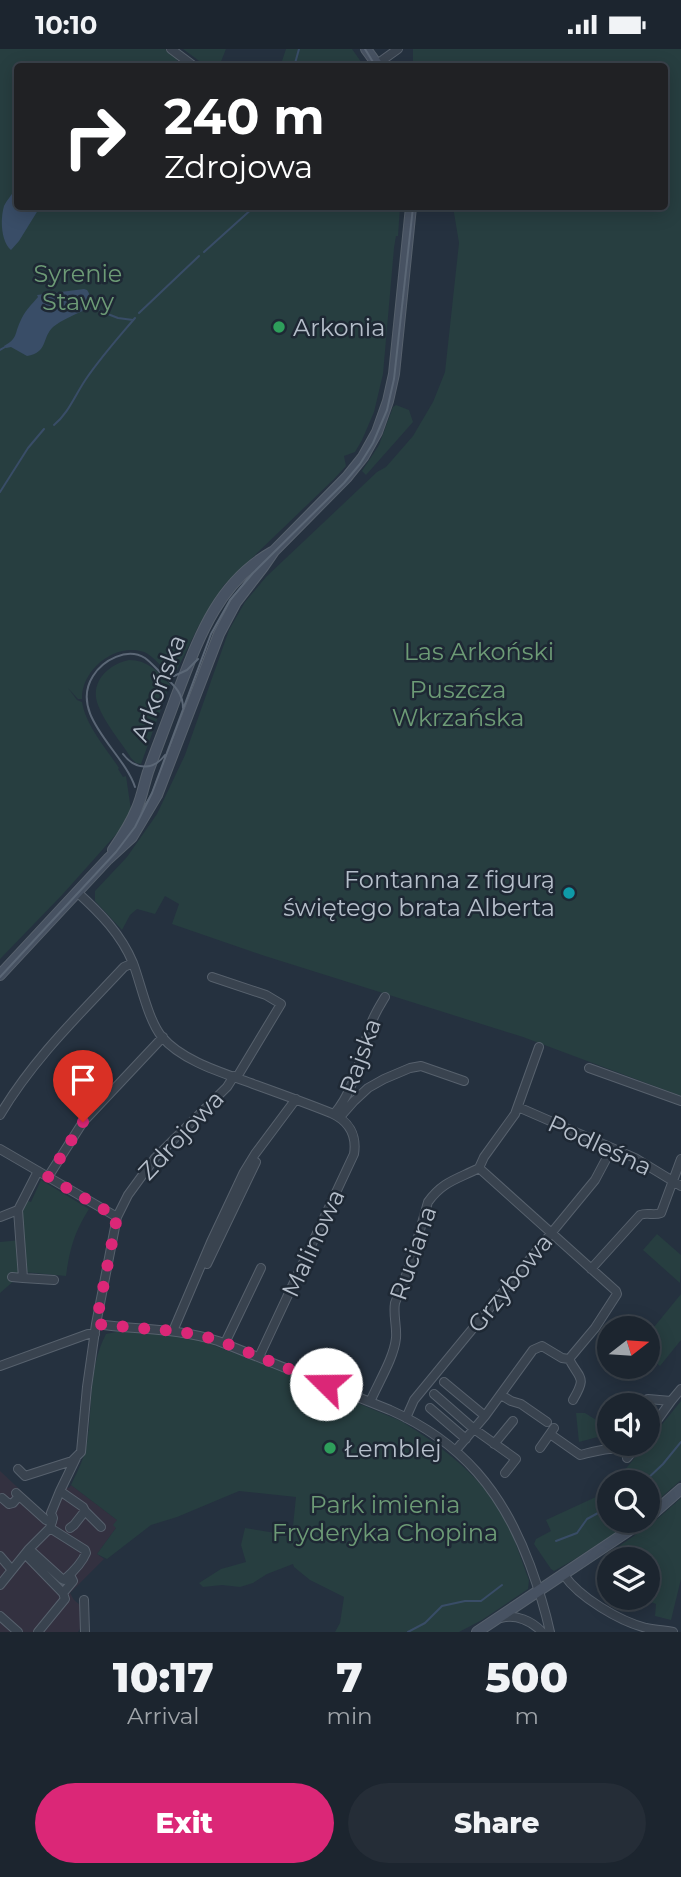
<!DOCTYPE html>
<meta charset="utf-8">
<style>
:root{--surface:#1c252f;--page:#252d37;--text:#f1f3f6;--muted:#a0a5aa;--line:#3a424b;--accent:#db2777}
body{margin:0;font-family:Montserrat,sans-serif;background:var(--page);color:var(--text);height:100vh;display:flex;flex-direction:column;font-size:26px;white-space:nowrap}
*{box-sizing:border-box;margin:0}
p{font-size:23px;color:var(--muted)}
.icon{flex:none;width:38px;height:38px;fill:none;stroke:currentColor;stroke-width:2;stroke-linecap:round;stroke-linejoin:round}
.map{position:relative;height:1583px;overflow:hidden}
.side{display:flex;flex-direction:column;background:var(--surface);flex:1}
.side>*{flex:none}
.banner{position:absolute;left:14px;top:14px;width:654px;height:147px;border-radius:7px;box-shadow:0 4px 18px #0003,0 0 0 2px var(--line);background:#202124;color:#fff;overflow:hidden}
.needle{width:46px;rotate:73deg}
.controls{position:absolute;left:597px;top:1267px;display:grid;gap:14px}
.controls a{display:grid;place-items:center;width:63px;height:63px;border-radius:50%;background:var(--surface);box-shadow:0 4px 18px #0003,0 0 0 2px var(--line);font-size:35px}
.pin{position:absolute;display:grid;place-items:center;width:60px;height:60px;color:#fff;margin:-72px -30px;border-radius:50% 50% 50% 0;rotate:-45deg;box-shadow:0 0 7px #0007}
.pin .icon{rotate:45deg}
.me{position:absolute;width:77px;margin:-38px;rotate:292deg;stroke-linejoin:round;filter:drop-shadow(0 0 5px #0008)}
.turn{display:flex;align-items:center;gap:24px;height:147px;padding:0 35px;font-size:32px}
.turn .icon{width:91px;height:91px;stroke-width:2.5}
.turn b{display:block;font-size:49px;line-height:60px}
.eta{display:flex;justify-content:space-evenly;align-items:center;height:119px;text-align:center}
.eta b{font-size:42px;font-weight:800;line-height:49px}
.cta{display:flex;gap:14px;margin-top:auto;padding:14px 35px}
.cta a{flex:1;height:80px;border-radius:42px;background:var(--accent);color:#fff;font-size:28px;font-weight:800;line-height:80px;text-align:center}
.cta a+a{background:var(--page);color:var(--text)}
.status{display:flex;justify-content:space-between;align-items:center;height:49px;padding:0 35px;background:var(--surface);direction:ltr}
.status svg{height:19px;fill:currentColor}
.map>svg:first-child{display:block}
</style>
<div class="status"><b>10:10</b><svg viewBox="0 0 49 12"><path d="M0 12V9h3v3zM5 12V6h3v6zM10 12V3h3v9zM15 12V0h3v12zM26 1h20v11H26zM47 4h2v5h-2z"/></svg></div>
<div class="map">
<svg width="681" height="1583" viewBox="0 0 681 1583">
<rect width="100%" height="100%" fill="#25313f"/>
<path fill="#333140" d="M0 1422 45 1464 58 1437 63 1436 69 1439 71 1436 117 1471 116 1479 97 1505 104 1510 70 1544 74 1551 80 1556V1580L78 1583H0Z"/>
<path fill="#273e40" d="M0 0H165L178 10 173 18H18V158H400L398 187H396L394 199 383 325 374 363 362 391 355 403 344 407 346 417 334 430 224 536 198 578 176 623C162 623 156 608 144 603 115 593 81 621 82 650H78L68 639 77 651 82 653C86 677 106 699 119 719L118 720 123 728 126 727 131 761 120 781 62 846 0 910Z
M183 0H226L220 15 224 17H206Z
M286 0H352L364 17 280 18Z
M413 0H681V1047L523 988 265 907 172 875 179 855 165 847 155 865 137 860 130 866 122 881 95 852V842L127 808 157 765 185 706 229 581 245 553 266 528 377 423 386 418 413 387 433 353 445 323 459 194 453 158H665V18L413 17Z
M396 356 409 361 413 373 366 426 362 422 379 396 393 358Z
M129 611C148 611 158 623 170 635L141 715 136 714 131 709C121 693 104 673 98 656 89 633 109 615 129 611Z
M41 1131 89 1160C74 1184 70 1199 66 1227L24 1223 0 1244V1193L21 1191 19 1161 25 1151 31 1153Z
M657 1185 681 1206 680 1234 643 1201Z
M681 1245V1291L660 1317 648 1307V1282L650 1283Z
M121 1282 165 1284 194 1289 258 1313 401 1372C443 1398 486 1430 508 1476 516 1493 522 1513 529 1531L528 1540 482 1571 459 1583H335L340 1574 344 1548 310 1531 294 1518 293 1515 267 1525 253 1534 240 1538 222 1536 203 1538 199 1534 221 1520 246 1513 241 1496 245 1479 288 1486 293 1477 296 1448 239 1442 177 1468 151 1476 107 1510 97 1505 116 1479 113 1476 117 1471 71 1436C77 1423 85 1408 87 1394 93 1358 88 1319 106 1285Z
M681 1352V1431L648 1460V1433H615Z
M576 1364H585L609 1379V1385L579 1393Z
M609 1438V1472H633L575 1510 554 1522 551 1520 534 1495 536 1490 551 1482 546 1471 598 1447Z
M681 1449V1530L671 1571 655 1567 656 1555 641 1549H648V1510H621L618 1498 655 1472Z"/>
<path fill="#394d67" d="M17 138 18 158H40L19 192 11 201C1 193 0 170 4 157 7 151 13 144 17 138Z
M84 240 87 241C92 247 88 255 91 260L89 259C79 264 61 271 53 278 42 288 48 304 27 307L11 298 6 299 4 297C18 289 14 286 20 273 24 263 31 256 38 248L37 246Z"/>
<g fill="none" stroke-linecap="round" stroke-linejoin="round">
<path stroke="#394d67" stroke-width="2" d="M294 18 299 0
M204 203 254 158
M100 262 118 269 133 271
M139 264 199 207
M0 301 5 298
M54 376C68 365 75 346 86 330 101 308 118 289 135 269
M0 443 28 399 44 380
M644 1433 663 1415 681 1393
M556 1492 577 1484 587 1470 609 1458
M408 1583 425 1574 442 1557 465 1552H481L502 1536"/>
<defs>
<path id="street" d="M171 0 195 18
M377 15 398 0
M77 843C100 864 121 885 133 914 141 935 148 971 162 988 183 1013 227 1025 256 1036 281 1045 306 1054 331 1064 349 1072 357 1086 354 1105L259 1308
M212 928 266 946 281 955 237 1028
M589 1019 681 1052
M518 1058 635 1109 681 1137
M334 1065C355 1041 360 1007 370 978 373 967 379 958 385 948
M0 1066C33 1010 80 965 124 918L133 914
M340 1068 354 1052 368 1039 384 1030 410 1019 421 1017 464 1032
M0 1100 117 1168
M479 1119 484 1108 515 1065 539 998
M48 1128 83 1073 163 988
M18 1161 23 1229 54 1231
M0 1168 18 1161 38 1122
M207 1215 256 1113
M591 1220 640 1166C647 1163 654 1167 661 1164L681 1110
M12 1228 23 1229
M96 1275C137 1281 178 1279 218 1292L390 1361C462 1393 503 1443 530 1516 538 1538 545 1560 550 1583
M173 1282 211 1193 244 1123 255 1105 296 1050
M225 1294 261 1219
M569 1310C580 1331 587 1327 573 1351
M0 1317 88 1285H95
M444 1333 485 1367
M434 1345 474 1380 516 1410 505 1424
M501 1346 511 1352 521 1355 547 1373
M370 1353C378 1334 394 1309 396 1289 397 1277 393 1266 395 1254L410 1216 428 1153C443 1132 458 1130 479 1119
M632 1356 648 1350 671 1352 681 1340
M430 1359 466 1390
M406 1369 414 1351 595 1131 612 1099
M648 1384 671 1352
M550 1385 580 1406C597 1402 615 1396 632 1403
M494 1395 513 1372
M540 1399 554 1379
M456 1401 485 1367 533 1301 542 1297 562 1309 569 1310 595 1279 617 1245 616 1242 479 1119
M627 1409 639 1395
M18 1420 25 1427 72 1412 81 1403 87 1338 96 1275 117 1168 128 1146 155 1109 227 1038 234 1027
M16 1444 46 1471 52 1473
M2 1449 9 1455 13 1454 19 1447
M85 1462 101 1478
M70 1479 74 1476 85 1462 83 1458 60 1442 76 1409
M29 1500 62 1530 64 1531C73 1523 82 1514 86 1504L85 1501 50 1479
M25 1505 63 1544
M0 1507 12 1521
M564 1526C579 1548 619 1572 646 1579 655 1581 664 1581 673 1583
M0 1536 29 1500 50 1479 53 1469 51 1464 60 1442
M84 1551 85 1583
M0 1567 18 1583
M501 1569C516 1565 532 1572 542 1583
M38 1583 65 1550 63 1544 73 1532 70 1526"/>
<path id="secondary" d="M366 0 379 18
M113 801C122 788 131 774 137 759 142 748 144 735 148 723 157 698 167 673 176 648 198 591 216 535 272 503
M0 926 108 810 132 788 157 746 219 585 236 553 263 518 274 502 347 428 363 408 377 383 388 352 394 325 411 158
M648 1469 681 1440
M477 1583 643 1472"/>
</defs>
<use href="#street" stroke="#57616d" stroke-width="10"/>
<use href="#secondary" stroke="#57616d" stroke-width="12"/>
<use href="#street" stroke="#39434f" stroke-width="8"/>
<use href="#secondary" stroke="#475262" stroke-width="10"/>
<path stroke="#5b6776" stroke-width="2" d="M365 0 376 18
M160 622 174 627 187 621 198 610
M123 705C135 721 153 722 165 706
M135 738C124 703 68 666 93 627 103 611 127 598 145 609 152 614 158 622 165 628 175 637 183 645 183 659
M0 928 116 803 135 778 152 744 211 585 230 551 253 524 344 434 360 415 373 394 387 361 394 330 413 158"/>
</g>
<g fill="none" stroke-linecap="round" stroke-linejoin="round">
<path stroke="#db2777" stroke-width="12" stroke-dasharray="0 21.6" d="M83 1073 48 1128 117 1168 96 1275 173 1282 201 1286 225 1294 326 1335"/>
</g>
<g fill="#2e9e5b" stroke="#1e2834" stroke-width="2.5">
<circle cx="279" cy="278" r="7"/>
<circle cx="330" cy="1399" r="7"/>
</g>
<circle fill="#0f9aa8" stroke="#1e2834" stroke-width="2.5" cx="569" cy="844" r="7"/>
<g text-anchor="middle" dominant-baseline="central" stroke-width="5" stroke-linejoin="round" paint-order="stroke">
<g font-size="24" fill="#6d9b76" stroke="#1e2834">
<text x="78" y="224">Syrenie<tspan x="78" dy="28">Stawy</tspan></text>
<text x="479" y="602">Las Arkoński</text>
<text x="458" y="640">Puszcza<tspan x="458" dy="28">Wkrzańska</tspan></text>
<text x="385" y="1455">Park imienia<tspan x="385" dy="28">Fryderyka Chopina</tspan></text>
</g>
<g font-size="24" fill="#b5beca" stroke="#1e2834" text-anchor="start">
<text x="293" y="278">Arkonia</text>
<text x="555" y="830" text-anchor="end">Fontanna z figurą<tspan x="555" dy="28">świętego brata Alberta</tspan></text>
<text x="344" y="1399">Łemblej</text>
</g>
<g font-size="24" fill="#b5beca" stroke="#1e2834">
<text transform="translate(158 639) rotate(-69)">Arkońska</text>
<text transform="translate(360 1007) rotate(-70)">Rajska</text>
<text transform="translate(181 1086) rotate(-47)">Zdrojowa</text>
<text transform="translate(600 1096) rotate(25)">Podleśna</text>
<text transform="translate(313 1194) rotate(-65)">Malinowa</text>
<text transform="translate(413 1204) rotate(-71)">Ruciana</text>
<text transform="translate(510 1234) rotate(-51)">Grzybowa</text>
</g>
</g>
</svg>
<div class="controls">
<a><svg class="needle" viewBox="-14 -14 28 28"><path d="M0-13l5 13h-10z" fill="#e53935"/><path d="M0 13l5-13h-10z" fill="#a0a5aa"/></svg></a>
<a><svg class="icon" aria-label="sound" viewBox="0 0 24 24"><path d="M4 9h4l5-4v14l-5-4H4zM17 9q2 3 0 6"/></svg></a>
<a><svg class="icon" aria-label="search" viewBox="0 0 24 24"><circle cx="10" cy="10" r="6"/><path d="M15 15l6 6"/></svg></a>
<a><svg class="icon" aria-label="layers" viewBox="0 0 24 24"><path d="M12 4l9 5-9 5-9-5zM3 14l9 5 9-5"/></svg></a>
</div>
<div class="pin" style="left:83px;top:1073px;background:#d93025"><svg class="icon" aria-label="arrive" viewBox="0 0 24 24"><path d="M6 21V4h12l-3 4 3 4H6"/></svg></div>
<svg class="me" style="left:326px;top:1335px" viewBox="-20 -20 40 40"><circle r="19" fill="#fff"/><path d="M0-13L10 11 0 6-10 11z" fill="#db2777"/></svg>
<div class="banner">
<div class="turn"><svg class="icon" aria-label="right" viewBox="0 0 24 24"><path d="M7 20v-9h11M14 6l5 5-5 5"/></svg><div><b>240 m</b>Zdrojowa</div></div>
</div>
</div>
<section class="side">
<div class="eta">
<div><b>10:17</b><p>Arrival</p></div>
<div><b>7</b><p>min</p></div>
<div><b>500</b><p>m</p></div>
</div>
<div class="cta"><a>Exit</a><a>Share</a></div>
</section>
